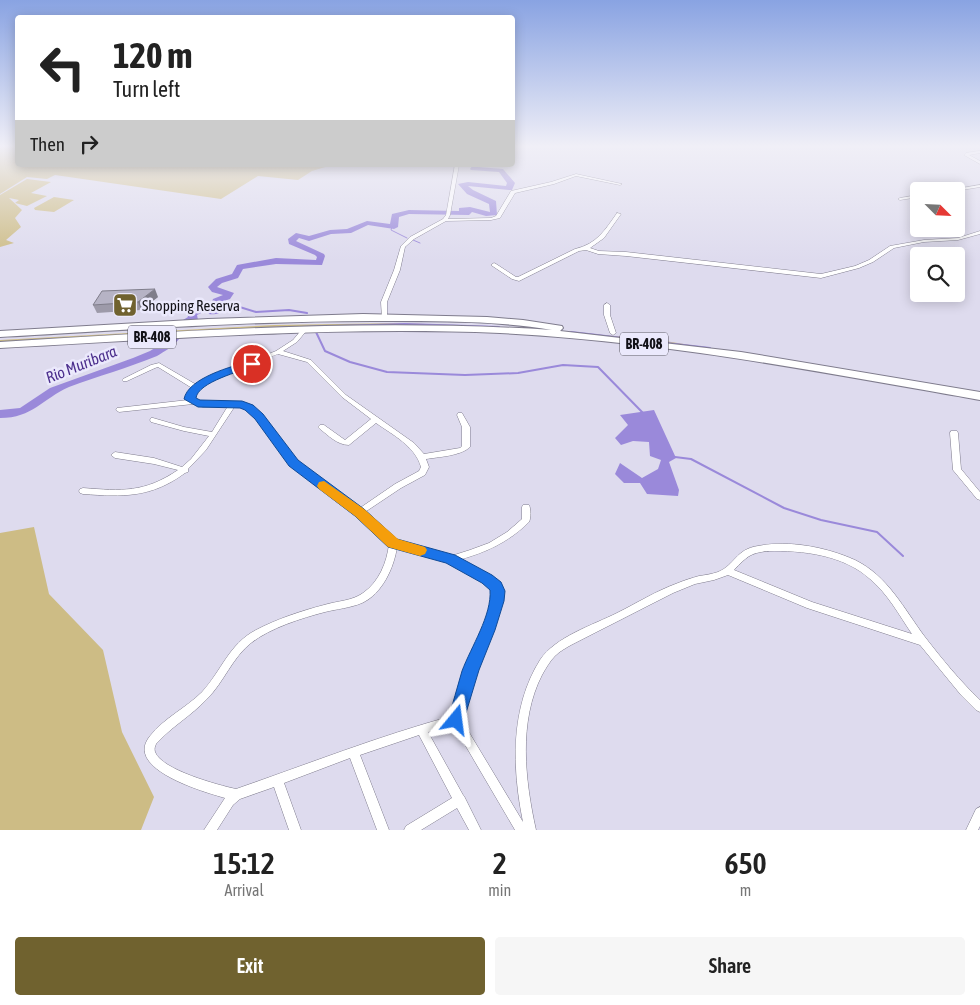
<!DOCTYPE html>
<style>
:root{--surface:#fff;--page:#f6f6f6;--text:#222;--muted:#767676;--accent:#70622f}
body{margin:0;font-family:"Asap Condensed",sans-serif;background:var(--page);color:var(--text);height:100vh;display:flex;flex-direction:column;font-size:19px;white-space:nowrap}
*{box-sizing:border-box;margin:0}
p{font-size:16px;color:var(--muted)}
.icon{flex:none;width:28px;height:28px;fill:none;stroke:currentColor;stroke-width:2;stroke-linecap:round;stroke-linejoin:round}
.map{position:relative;height:830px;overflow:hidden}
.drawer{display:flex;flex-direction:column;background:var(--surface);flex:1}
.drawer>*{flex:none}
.guide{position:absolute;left:15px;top:15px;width:500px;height:152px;border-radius:5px;box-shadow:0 2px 12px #0003;background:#fff;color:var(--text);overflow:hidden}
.needle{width:32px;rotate:114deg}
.fabs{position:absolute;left:910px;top:182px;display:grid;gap:10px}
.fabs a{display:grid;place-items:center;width:55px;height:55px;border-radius:5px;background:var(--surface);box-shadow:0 2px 12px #0003;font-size:25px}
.pin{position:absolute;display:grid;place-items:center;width:42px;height:42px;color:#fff;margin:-21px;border:2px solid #fff;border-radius:50%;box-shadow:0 1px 5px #0007}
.me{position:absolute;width:55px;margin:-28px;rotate:16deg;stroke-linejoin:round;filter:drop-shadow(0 0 4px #0008)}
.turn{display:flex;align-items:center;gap:18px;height:105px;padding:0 15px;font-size:22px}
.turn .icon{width:65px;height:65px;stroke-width:2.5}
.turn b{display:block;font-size:35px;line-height:42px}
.then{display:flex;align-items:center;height:48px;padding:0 15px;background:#0003;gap:10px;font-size:19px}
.eta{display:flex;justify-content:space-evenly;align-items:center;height:85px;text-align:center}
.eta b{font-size:30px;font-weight:600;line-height:35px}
.action{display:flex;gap:10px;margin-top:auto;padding:10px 15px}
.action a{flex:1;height:58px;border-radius:5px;background:var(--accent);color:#fff;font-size:20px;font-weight:600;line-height:58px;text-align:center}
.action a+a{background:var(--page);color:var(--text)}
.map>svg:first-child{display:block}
</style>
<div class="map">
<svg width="980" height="830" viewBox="0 0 980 830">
<rect width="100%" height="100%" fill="#dedbee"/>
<path fill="#cdbc85" d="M0 145H17L18 165H332L312 171 298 180 258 176 221 199 55 175 47 179 27 177 0 194Z
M27 179 51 182 31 193 47 196 27 206 15 203 19 200 9 198 22 210 15 218 21 227 6 240 14 243 0 247V195Z
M54 197 74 200 54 212 35 210 34 208Z
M402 323 525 328 659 340 980 392V395L694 348 432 326H318L0 343V340L274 325Z
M34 527 49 594 103 650 122 732 154 797 141 830H0V533Z"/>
<path fill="#9a89da" d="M654 410 676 458 669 462 679 490 678 496 647 494 640 483H624L615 474 620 463 642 478 658 469 661 460 650 456 649 442 633 441 621 445 615 438 628 425 620 415Z"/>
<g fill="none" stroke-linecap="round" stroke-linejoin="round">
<path stroke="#9a89da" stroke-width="1" d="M392 227 391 230 407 238
M413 240 420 243"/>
<path stroke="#9a89da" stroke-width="2" d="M217 300 256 312 289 310 307 313
M266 328 405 324 499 327
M316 332 325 351 350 362 387 372 465 375 518 373 563 365 598 367 643 413
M571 332 710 348
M675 457 691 459 784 508 821 520 877 532 903 556"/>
<path fill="#9a89da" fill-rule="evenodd" d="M473 165H479L478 167 503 169 515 183 512 190H509L468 186 473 190 496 201 497 215 486 216 472 212 469 215 409 214 399 217 398 227 394 229 368 225 351 233 331 234 309 241 299 238 296 241 324 254 325 256 322 265 276 264 243 269 238 278 222 283 217 287 234 293 230 299 221 302V305L227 309C223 313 214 315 209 314L207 310 197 315 198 320 193 323 185 322 183 320 188 317 187 314 195 308 211 304 213 299 223 295 212 292 208 287 216 279 232 274 237 265 276 258 316 260 317 257 315 255 289 244 288 239 296 233 309 236 330 230 347 229 367 221 390 224 392 214 409 210 459 211V208L470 207 490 212 489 204 467 194 458 184 468 182 506 186 507 183 499 172 471 170 470 169Z
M174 336 179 339C173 347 165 351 157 356 128 368 98 376 69 387 42 399 33 418 0 418V410L20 408 50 388 133 358 150 351Z"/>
<defs>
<path id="street" d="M980 151V153L969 155 980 161V164L964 155 966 153Z
M455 165H459L450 215 448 219 491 218 496 216 511 191 551 182 576 174 622 184 620 185 576 176 554 184 515 193 500 218 491 220 446 221 414 239 405 247 400 270 387 302V318L384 320 382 319 381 302 394 270 401 246 410 237 443 219 446 215Z
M980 185V187L956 191H948L950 190Z
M919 195V197L900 200 898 199 900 198Z
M617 213 621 214 604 238 590 248 599 251 626 252 821 274 855 266 869 260 890 246 924 240 958 238 980 231V234L958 240 924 242 894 248 873 262 859 268 821 278 626 256 598 254 586 250 579 251 519 281 512 279 491 265 494 263 496 264 516 277H518L575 249C597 244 605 230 617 213Z
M607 303 610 305V315L616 333 613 335 610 333 604 315V305Z
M305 327 308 329 297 342 283 351 311 360 346 395 414 443 424 454 460 448 462 446V427L457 415 458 413H462L470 427V447C461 456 438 457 426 459L429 467 425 475 401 488 365 512 379 524 396 541 448 557 470 550 489 543 507 532 522 519V507L523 505H529C531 509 531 518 529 522 509 542 485 553 458 560 472 566 492 573 500 587 508 604 481 654 475 671 470 687 466 703 461 719L523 822C512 768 510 708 540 660 555 637 593 625 617 613 637 603 656 591 678 583 685 580 692 578 699 576 706 575 712 574 718 572 735 565 736 549 758 546 789 540 826 547 855 560 888 576 904 609 925 637 942 659 960 681 980 700V712L976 710 961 695 920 645 807 608 728 575 714 580 695 584 673 593 571 645C566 648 560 651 555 656 550 661 546 668 542 675 518 722 525 780 536 830H515L454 726 428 732 463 795 464 796 481 830H469L457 808 421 830H404L406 826 452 798 419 735 360 755 389 830H377L350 758 284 783 301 830H289L274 787 240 799 233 805 217 830H204L225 798C204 792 123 769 150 736 164 718 186 708 202 692 222 670 229 644 256 630 277 619 301 611 324 605 337 601 352 601 363 593 379 582 387 562 389 544 368 522 344 505 320 487 310 479 298 473 290 463 274 445 261 408 235 406L206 450 188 469V472L185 473C151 498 123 497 83 494L80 493 79 491 80 489 83 488C122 491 144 493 178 470L154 464 115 458 111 455 115 452 154 458 182 467 191 459 209 436 184 431 151 422 150 420 151 418H153L184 427 212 432 228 406 203 407 193 404 119 412 116 410 117 408 188 400 187 399 188 392 192 388 158 367 155 368 127 381H123L122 380 123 379 151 365 159 363 195 384 200 381 276 351 293 340 303 328ZM278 354 307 362 342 397 371 419 345 440 324 425H320L318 427 320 429C328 435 337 445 349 445L376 423C393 435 415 446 421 467L419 471 395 484 360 508 297 462 269 423 257 410 251 405 242 402H235L203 403 198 402 193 398 194 393 204 383ZM397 547C418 553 480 569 491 589 499 603 471 655 465 672 460 686 457 701 452 716 379 736 308 764 236 789 218 785 162 770 155 752 154 748 155 747 156 744 171 727 191 716 207 699 224 682 232 658 251 643 270 628 302 618 325 612 337 609 350 608 362 603 382 594 394 568 397 547ZM768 551C802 550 844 555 870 579 888 594 899 615 912 634L812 602 734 570C747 557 749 553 768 551Z
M951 431H957L958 433 961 469 980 492V500L977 499 953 470 950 433Z
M980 807V826L978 830H966L976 809Z"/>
<path id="highway" d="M363 314 487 317 523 320 562 326 563 328 560 331 741 352 980 392V400C821 372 661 341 500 333 333 326 166 339 0 348V342C184 331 368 318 552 330 499 321 444 321 390 321 260 320 130 330 0 337V331L208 319Z"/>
</defs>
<use href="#street" stroke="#7f7c8d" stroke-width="1"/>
<use href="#highway" stroke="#7f7c8d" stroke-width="2"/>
<use href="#street" fill="#fff" fill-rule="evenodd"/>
<use href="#highway" fill="#fff" fill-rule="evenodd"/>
</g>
<path fill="#9d9aa9" d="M158 297 141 310 97 313 93 305Z"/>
<path fill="#7f7d8a" d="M155 289 158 297 141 310 138 302Z"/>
<path fill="#b6b3c5" stroke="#7f7d8a" d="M155 289 138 302 93 305 102 291Z"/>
<linearGradient id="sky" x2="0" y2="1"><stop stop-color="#89a3e2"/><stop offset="0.56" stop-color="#f0eff7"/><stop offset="1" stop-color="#f0eff7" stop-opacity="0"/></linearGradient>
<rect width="980" height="261" fill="url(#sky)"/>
<path fill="#1a73e8" stroke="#114b97" d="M252 361 257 364 255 366C241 371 198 382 196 398L200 400 242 401 253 405 263 414 298 460 364 509 397 539 455 555 492 575 501 582 505 591 504 601 495 630 479 670 462 726 456 728 450 726 448 720C453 704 457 687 462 671 471 647 492 615 490 590L482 583 446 563 388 547 355 516 289 466 255 419 245 410 240 408 198 407 184 399C188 378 232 366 252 361Z"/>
<path fill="#f59e0b" d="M324 481 364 509 398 539 425 547 427 550 425 554 420 556 388 547 355 516 319 489 317 486 319 482Z"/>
<defs>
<symbol id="supermarket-square" viewBox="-11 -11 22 22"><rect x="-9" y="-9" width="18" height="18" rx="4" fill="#70622f" stroke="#ebe9fc"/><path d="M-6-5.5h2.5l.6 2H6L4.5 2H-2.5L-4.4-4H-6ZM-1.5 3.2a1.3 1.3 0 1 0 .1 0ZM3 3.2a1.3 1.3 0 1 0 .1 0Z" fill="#fff"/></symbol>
</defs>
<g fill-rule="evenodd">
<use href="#supermarket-square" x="111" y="291" width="28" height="28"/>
</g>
<g text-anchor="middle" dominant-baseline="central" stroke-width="5" stroke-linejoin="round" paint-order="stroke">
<g fill="#ebe9fc" stroke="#52515b" stroke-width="1">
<rect x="128" y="325.5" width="48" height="23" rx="4"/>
<rect x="620" y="332.5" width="48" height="23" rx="4"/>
</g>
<g font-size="14" font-weight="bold" fill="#111016">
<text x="152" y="337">BR-408</text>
<text x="644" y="344">BR-408</text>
</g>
<g font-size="15" fill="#111016" stroke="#ebe9fc" text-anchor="start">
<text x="142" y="305">Shopping Reserva</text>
</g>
<g font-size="16" font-style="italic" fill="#4c2f8d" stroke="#ebe9fc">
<text transform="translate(81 364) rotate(-22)">Rio Muribara</text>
</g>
</g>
</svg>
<div class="fabs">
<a><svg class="needle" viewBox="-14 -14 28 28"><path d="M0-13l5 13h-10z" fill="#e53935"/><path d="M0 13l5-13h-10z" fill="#767676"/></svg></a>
<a><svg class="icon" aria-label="search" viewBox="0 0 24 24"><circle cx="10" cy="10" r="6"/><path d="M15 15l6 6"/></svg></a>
</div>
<div class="pin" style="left:252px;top:364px;background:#d93025"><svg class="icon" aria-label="arrive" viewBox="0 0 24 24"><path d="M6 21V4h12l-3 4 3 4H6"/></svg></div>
<svg class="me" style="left:456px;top:720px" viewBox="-20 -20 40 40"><path d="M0-17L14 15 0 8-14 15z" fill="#1a73e8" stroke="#fff" stroke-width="4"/></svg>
<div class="guide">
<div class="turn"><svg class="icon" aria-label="left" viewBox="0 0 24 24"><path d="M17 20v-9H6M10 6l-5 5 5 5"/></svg><div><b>120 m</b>Turn left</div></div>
<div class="then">Then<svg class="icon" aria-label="right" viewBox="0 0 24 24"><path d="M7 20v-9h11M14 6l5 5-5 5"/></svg></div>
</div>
</div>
<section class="drawer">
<div class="eta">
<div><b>15:12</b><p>Arrival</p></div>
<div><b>2</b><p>min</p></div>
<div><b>650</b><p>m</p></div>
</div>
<div class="action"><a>Exit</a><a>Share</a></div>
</section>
